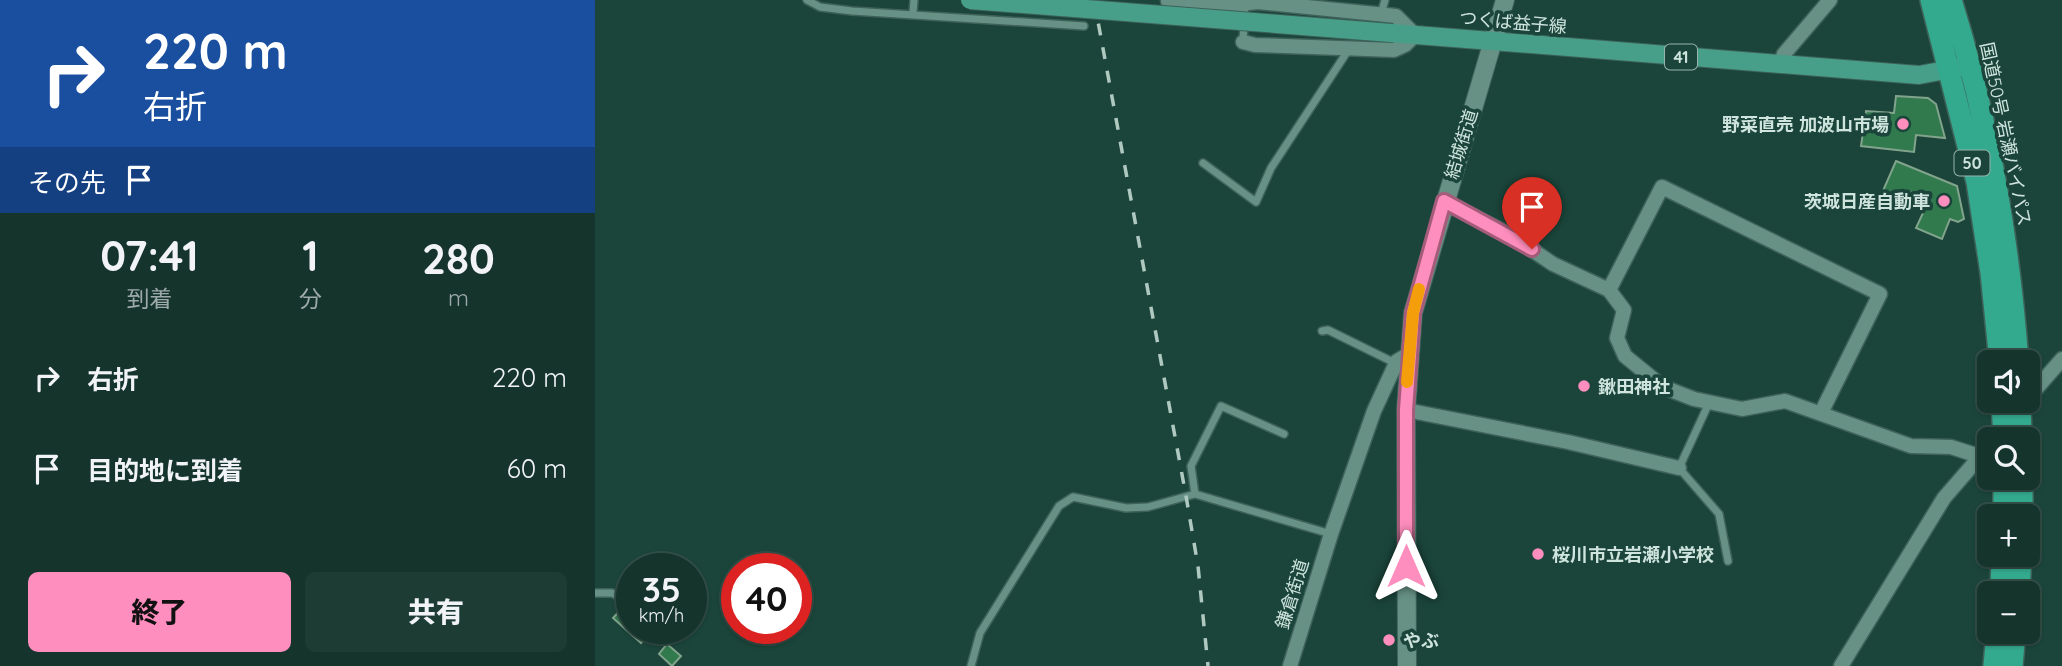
<!DOCTYPE html>
<html lang="ja">
<meta charset="utf-8">
<style>
:root{--surface:#14342c;--page:#1d3c34;--text:#f1f3f6;--muted:#9daaa9;--line:#334f48;--accent:#fe8ebd}
body{margin:0;font-family:Quicksand,"Noto Sans JP",sans-serif;background:var(--page);color:var(--text);height:100vh;display:flex;flex-direction:column;font-size:26px;white-space:nowrap}
*{box-sizing:border-box;margin:0}
p{font-size:23px;color:var(--muted)}
.icon{flex:none;width:38px;height:38px;fill:none;stroke:currentColor;stroke-width:2;stroke-linecap:round;stroke-linejoin:round}
.map{position:relative;flex:1;overflow:hidden}
.sheet{display:flex;flex-direction:column;background:var(--surface);width:595px}
.sheet>*{flex:none}
.banner{background:#1a4fa0;color:#fff;overflow:hidden}
.buttons{position:absolute;left:1382px;top:350px;display:grid;gap:14px}
.buttons a{display:grid;place-items:center;width:63px;height:63px;border-radius:10px;background:var(--surface);box-shadow:0 2px 5px #0004,0 0 0 2px var(--line);font-size:35px}
.speed{position:absolute;left:21px;top:553px;display:flex;gap:14px;font-size:35px;font-weight:700;text-align:center}
.speed>*{display:grid;place-content:center;width:91px;height:91px;border-radius:50%;background:var(--surface);box-shadow:0 2px 5px #0004,0 0 0 2px var(--line);line-height:1}
.speed small{font-size:18px;font-weight:400}
.speed .limit{border:10px solid #d22;background:#fff;color:#111}
.pin{position:absolute;display:grid;place-items:center;width:60px;height:60px;color:#fff;margin:-72px -30px;border-radius:50% 50% 50% 0;rotate:-45deg;box-shadow:0 0 7px #0007}
.pin .icon{rotate:45deg}
.me{position:absolute;width:77px;margin:-38px;rotate:0deg;stroke-linejoin:round;filter:drop-shadow(0 0 5px #0008)}
.turn{display:flex;align-items:center;gap:24px;height:147px;padding:0 28px;font-size:32px}
.turn .icon{width:91px;height:91px;stroke-width:2.5}
.turn b{display:block;font-size:49px;line-height:60px}
.then{display:flex;align-items:center;height:66px;padding:0 28px;background:#0003;gap:14px;font-size:26px}
.eta{display:flex;justify-content:space-evenly;align-items:center;height:119px;text-align:center}
.eta b{font-size:42px;font-weight:800;line-height:49px}
.primary-button{display:flex;gap:14px;margin-top:auto;padding:14px 28px}
.primary-button a{flex:1;height:80px;border-radius:10px;background:var(--accent);color:#111;font-size:28px;font-weight:800;line-height:80px;text-align:center}
.primary-button a+a{background:var(--page);color:var(--text)}
ul{padding:0;list-style:none}
li{display:flex;align-items:center;gap:21px;height:91px;padding:0 28px}
li div{flex:1}
li b{display:block;font-size:26px}
li em{font-style:normal}
main{display:flex;flex:1;min-height:0}
.map>svg:first-child{display:block}
</style>
<main>
<section class="sheet">
<div class="banner">
<div class="turn"><svg class="icon" aria-label="right" viewBox="0 0 24 24"><path d="M7 20v-9h11M14 6l5 5-5 5"/></svg><div><b>220 m</b>右折</div></div>
<div class="then">その先<svg class="icon" aria-label="arrive" viewBox="0 0 24 24"><path d="M6 21V4h12l-3 4 3 4H6"/></svg></div>
</div>
<div class="eta">
<div><b>07:41</b><p>到着</p></div>
<div><b>1</b><p>分</p></div>
<div><b>280</b><p>m</p></div>
</div>
<ul>
<li><svg class="icon" aria-label="right" viewBox="0 0 24 24"><path d="M7 20v-9h11M14 6l5 5-5 5"/></svg><div><b>右折</b></div><em>220 m</em></li>
<li><svg class="icon" aria-label="arrive" viewBox="0 0 24 24"><path d="M6 21V4h12l-3 4 3 4H6"/></svg><div><b>目的地に到着</b></div><em>60 m</em></li>
</ul>
<div class="primary-button"><a>終了</a><a>共有</a></div>
</section>
<div class="map">
<svg width="1467" height="666" viewBox="0 0 1467 666">
<rect width="100%" height="100%" fill="#1b453a"/>
<path fill="#317a4e" stroke="#82a38c" stroke-width="2" d="M1301 96 1333 98 1341 104 1350 138 1321 135 1319 152 1266 146 1271 111 1299 113Z
M1301 161 1362 186 1369 219 1363 222 1355 219 1347 239 1321 228 1334 200 1316 192 1311 203 1287 193Z
M29 606 37 613V628H59L46 643 18 618Z
M72 644 86 656 77 666 64 654Z"/>
<g fill="none" stroke-linecap="round" stroke-linejoin="round">
<defs>
<path id="lane" d="M212 0 225 7 257 11 489 26
M318 13 319 0
M786 14 790 0
M648 42 650 3
M608 163 661 202 676 168 754 49
M727 331 733 330 800 363
M1114 403 1084 468 1124 514 1133 561
M600 494 596 466 626 406 689 434
M0 593H17L37 603
M376 666 385 633 464 506 478 497 531 508 553 507 600 494 736 534"/>
<path id="street" d="M573 1 644 4 663 2 801 16 820 35 810 45 799 50 660 45 648 42
M1185 65 1189 54 1235 0
M849 201 915 235 958 264 1014 290 1029 310 1022 338 1030 356 1068 387 1099 399 1147 409 1190 401 1316 446 1356 447 1384 456
M1014 290 1067 187 1285 294 1226 413
M1433 398 1467 359
M811 410 973 442 1084 468
M695 666 736 534 779 411 802 361 814 354
M1246 666 1349 498 1395 445"/>
<path id="secondary" d="M812 666 811 410 818 313 910 0"/>
<path id="primary" d="M658 22 1324 75 1367 67"/>
<path id="highway" d="M1336 0 1382 182 1396 273 1405 362
M1356 0C1393 118 1414 239 1423 362
M1407 401 1409 439
M1425 401 1426 439
M1409 516V478
M1427 516V478
M1406 593 1407 555
M1424 593 1426 555
M1399 666 1402 632
M1417 666 1420 632"/>
</defs>
<use href="#lane" stroke="#3e6259" stroke-width="10"/>
<use href="#street" stroke="#3e6259" stroke-width="17"/>
<use href="#secondary" stroke="#3e6259" stroke-width="20"/>
<use href="#primary" stroke="#3e6259" stroke-width="20"/>
<use href="#highway" stroke="#3e6259" stroke-width="24"/>
<use href="#lane" stroke="#669184" stroke-width="7"/>
<use href="#street" stroke="#669184" stroke-width="14"/>
<use href="#secondary" stroke="#669184" stroke-width="18"/>
<use href="#primary" stroke="#479f8a" stroke-width="18"/>
<use href="#highway" stroke="#33a98e" stroke-width="21"/>
<path stroke="#afc9c1" stroke-width="3.5" stroke-dasharray="12 12" stroke-linecap="butt" d="M499 0 591 496 603 566 613 666"/>
<defs>
<path id="primary-bridge" d="M375 0 658 22"/>
</defs>
<use href="#primary-bridge" stroke="#3e6259" stroke-width="20" stroke-linecap="butt"/>
<use href="#primary-bridge" stroke="#479f8a" stroke-width="18"/>
</g>
<g fill="none" stroke-linecap="round" stroke-linejoin="round">
<defs>
<path id="route" d="M811 566V410L818 313 849 201 937 249"/>
</defs>
<use href="#route" stroke="#a55c7b" stroke-width="18"/>
<use href="#route" stroke="#fe8ebd" stroke-width="12"/>
<path stroke="#f59e0b" stroke-width="12" d="M812 382 818 313 824 289"/>
</g>
<g fill="#fe8ebd" stroke="#1b453a" stroke-width="2.5">
<circle cx="1308" cy="124" r="7"/>
<circle cx="1349" cy="201" r="7"/>
<circle cx="989" cy="386" r="7"/>
<circle cx="943" cy="554" r="7"/>
<circle cx="794" cy="640" r="7"/>
</g>
<g text-anchor="middle" dominant-baseline="central" stroke-width="7" stroke-linejoin="round" paint-order="stroke">
<g fill="#1b453a" stroke="#98b4ac" stroke-width="2">
<rect x="1070" y="44.5" width="32" height="25" rx="5"/>
<rect x="1359.5" y="150.5" width="35" height="25" rx="5"/>
</g>
<g font-size="16" font-weight="bold" fill="#cee4dd">
<text x="1086" y="57">41</text>
<text x="1377" y="163">50</text>
</g>
<g font-size="18" fill="#cee4dd" stroke="#1b453a">
<text transform="translate(918 22) rotate(5)">つくば益子線</text>
<text transform="translate(1411 134) rotate(78)">国道50号 岩瀬バイパス</text>
<text transform="translate(866 144) rotate(-73)">結城街道</text>
<text transform="translate(697 594) rotate(-73)">鎌倉街道</text>
</g>
<g font-size="18" font-weight="bold" fill="#cee4dd" stroke="#1b453a" text-anchor="start">
<text x="1294" y="124" text-anchor="end">野菜直売 加波山市場</text>
<text x="1335" y="201" text-anchor="end">茨城日産自動車</text>
<text x="1003" y="386">鍬田神社</text>
<text x="957" y="554">桜川市立岩瀬小学校</text>
<text x="808" y="640">やぶ</text>
</g>
</g>
</svg>
<div class="buttons">
<a><svg class="icon" aria-label="sound" viewBox="0 0 24 24"><path d="M4 9h4l5-4v14l-5-4H4zM17 9q2 3 0 6"/></svg></a>
<a><svg class="icon" aria-label="search" viewBox="0 0 24 24"><circle cx="10" cy="10" r="6"/><path d="M15 15l6 6"/></svg></a>
<a>+</a>
<a>−</a>
</div>
<div class="speed"><div>35<small>km/h</small></div><div class="limit">40</div></div>
<div class="pin" style="left:937px;top:249px;background:#d93025"><svg class="icon" aria-label="arrive" viewBox="0 0 24 24"><path d="M6 21V4h12l-3 4 3 4H6"/></svg></div>
<svg class="me" style="left:811px;top:566px" viewBox="-20 -20 40 40"><path d="M0-17L14 15 0 8-14 15z" fill="#fe8ebd" stroke="#fff" stroke-width="4"/></svg>
</div>
</main>
